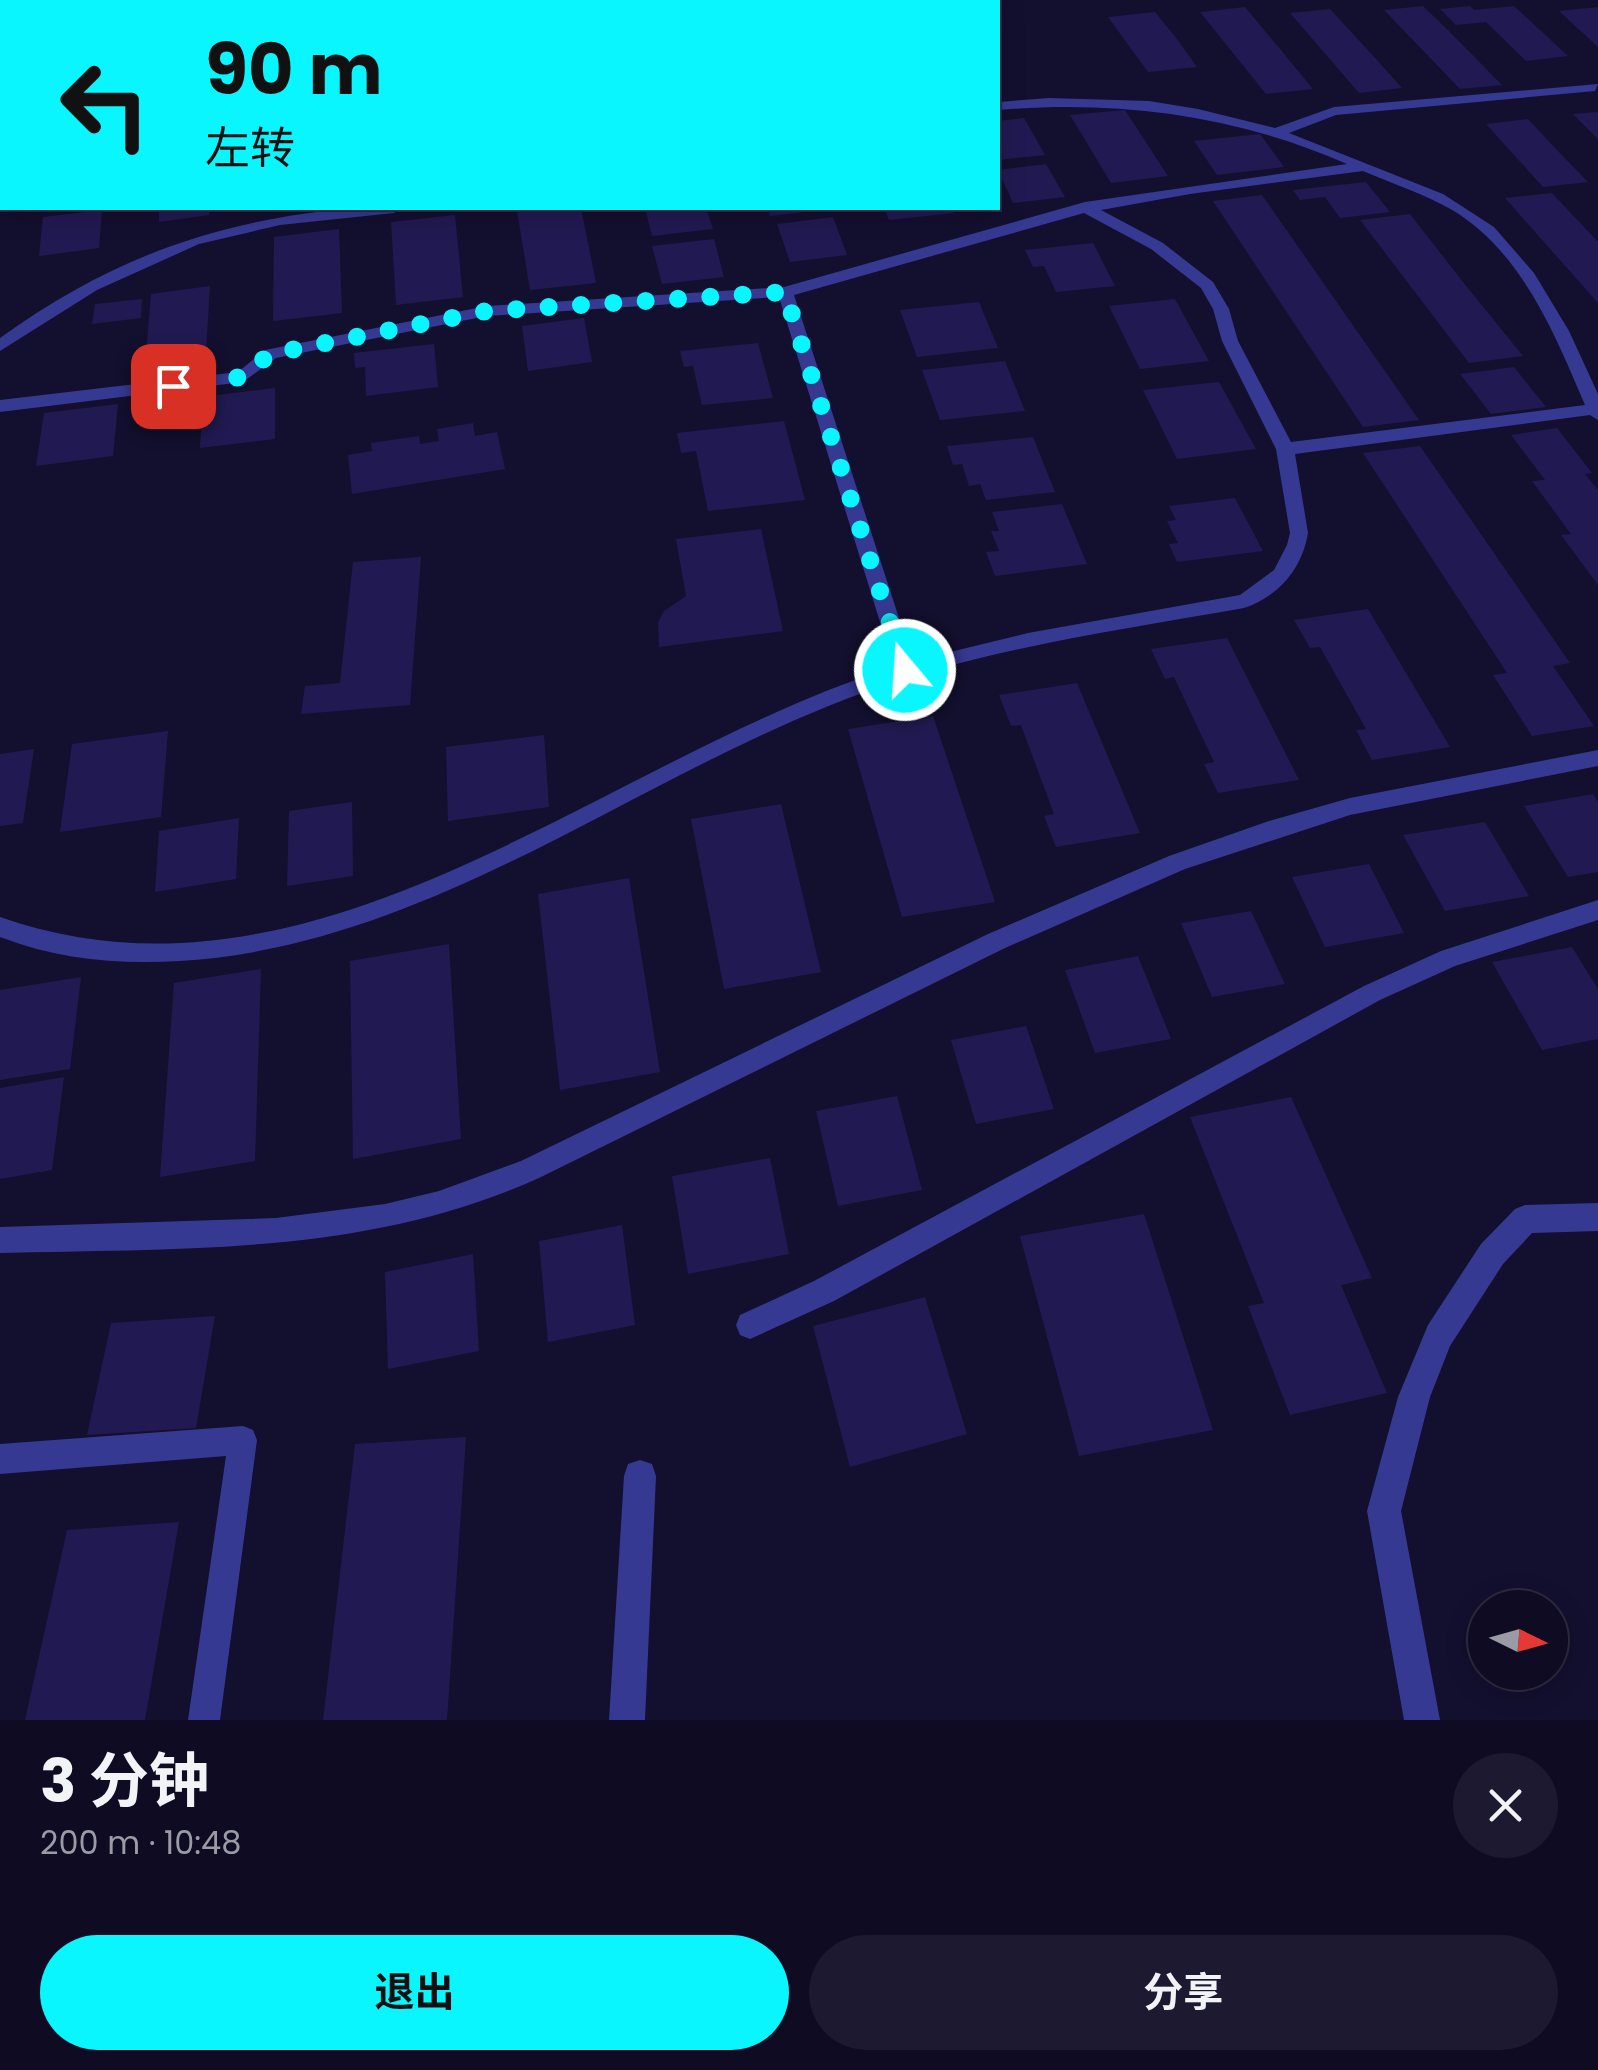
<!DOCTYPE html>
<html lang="zh">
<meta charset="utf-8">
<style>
:root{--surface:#0e0b23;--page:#1c1930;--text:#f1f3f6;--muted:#9b9ba6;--line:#2e2b41;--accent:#0af6ff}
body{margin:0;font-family:Poppins,"Noto Sans SC",sans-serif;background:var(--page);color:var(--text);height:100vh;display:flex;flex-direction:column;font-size:38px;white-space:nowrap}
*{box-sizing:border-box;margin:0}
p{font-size:32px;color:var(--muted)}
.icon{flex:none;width:55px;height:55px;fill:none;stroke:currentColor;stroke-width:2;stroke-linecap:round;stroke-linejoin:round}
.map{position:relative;height:1720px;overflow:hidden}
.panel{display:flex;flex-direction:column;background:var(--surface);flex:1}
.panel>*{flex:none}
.hud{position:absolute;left:0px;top:0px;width:1000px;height:210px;box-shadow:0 5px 25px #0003,0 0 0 2px var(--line);background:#0af6ff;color:#111;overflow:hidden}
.needle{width:65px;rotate:95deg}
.tools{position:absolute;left:1468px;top:1590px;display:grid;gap:20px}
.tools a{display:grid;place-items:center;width:100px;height:100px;border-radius:50%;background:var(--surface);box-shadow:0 5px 25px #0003,0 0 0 2px var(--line);font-size:50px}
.pin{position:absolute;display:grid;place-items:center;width:85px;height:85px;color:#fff;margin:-42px;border-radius:20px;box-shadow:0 5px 15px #0006}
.me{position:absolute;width:110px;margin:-55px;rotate:342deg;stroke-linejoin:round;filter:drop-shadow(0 0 8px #0008)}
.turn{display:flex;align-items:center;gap:35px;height:210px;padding:0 40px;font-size:45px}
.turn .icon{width:130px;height:130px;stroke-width:2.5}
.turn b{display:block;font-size:70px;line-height:85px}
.round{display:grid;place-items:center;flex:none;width:105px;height:105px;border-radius:52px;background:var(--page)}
.overview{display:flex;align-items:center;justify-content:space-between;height:170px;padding:0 40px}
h1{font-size:60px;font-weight:700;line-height:75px}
.cta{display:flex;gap:20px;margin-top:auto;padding:20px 40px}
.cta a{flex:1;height:115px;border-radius:60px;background:var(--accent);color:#111;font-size:40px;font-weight:700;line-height:115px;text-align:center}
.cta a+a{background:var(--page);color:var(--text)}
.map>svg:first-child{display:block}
</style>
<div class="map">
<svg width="1598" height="1720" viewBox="0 0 1598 1720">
<rect width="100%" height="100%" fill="#130f2f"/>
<path fill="#211a52" d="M1423 6 1449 31 1502 85 1460 89 1384 10Z
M1470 6 1474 10 1514 6 1568 56 1526 61 1486 22 1456 25 1440 9Z
M1245 7 1289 60 1313 89 1266 94 1200 12Z
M1598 7V47L1559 11Z
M1330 9 1377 60 1402 88 1359 93 1290 13Z
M1155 12 1177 39 1197 67 1148 72 1108 17Z
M1125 110 1168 176 1111 183 1070 115Z
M1598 112V139L1573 114Z
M1024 118 1045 155 998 160V121Z
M1528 119 1557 150 1588 182 1543 187 1486 124Z
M1260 134 1284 167 1217 175 1194 141Z
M1046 164 1065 197 1013 203 998 170Z
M1366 182 1390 212 1340 218 1325 197 1300 200 1293 190Z
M1552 193 1598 242V303L1505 198Z
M1262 195 1389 377 1419 420 1363 427 1213 201Z
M159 208H209V215L159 222Z
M548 208H581L596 283 530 290 517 211Z
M645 208H706L713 229 652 236Z
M768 208H821L822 210 770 216Z
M884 208H951L954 213 889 220Z
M102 210 99 248 39 256 43 217Z
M1410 214 1463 282 1523 356 1469 363 1360 220Z
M455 215 463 297 396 305 391 222Z
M833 217 847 255 790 262 777 224Z
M339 229 342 313 273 321 274 237Z
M714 239 724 277 662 284 652 246Z
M1093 243 1115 286 1056 292 1044 266 1033 267 1025 250Z
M210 286 205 369 144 377 151 294Z
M142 299 141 318 92 324 95 304Z
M1175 299 1209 361 1140 369 1109 306Z
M979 302 998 348 917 357 900 310Z
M584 318 592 362 528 371 522 326Z
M758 343 773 398 702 405 693 366 684 367 680 351Z
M434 344 438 387 366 396 365 367 355 368 354 353Z
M1005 361 1025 411 940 420 922 370Z
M1514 367 1546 407 1491 414 1460 374Z
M1219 382 1256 449 1177 459 1143 390Z
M275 388V439L200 448 202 414 191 415 193 398Z
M118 404 113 456 36 466 44 413Z
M784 421 805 500 708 511 696 451 681 453 677 433Z
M473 423 475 436 497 432 505 469 352 494 348 455 372 451 371 443 419 436 420 444 439 441 437 429Z
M1557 428 1592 473 1585 474 1598 490V585L1561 535 1571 534 1532 481 1545 480 1511 435Z
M1033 437 1055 492 986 500 980 484 969 486 962 464 953 465 947 446Z
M1420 446 1570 663 1553 666 1594 726 1532 736 1493 675 1507 673 1363 453Z
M1235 498 1263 551 1177 562 1169 544 1178 543 1167 521 1176 520 1169 506Z
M1062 504 1087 564 995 576 986 552 999 551 991 531H999L992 512Z
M761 529 783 631 659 647 658 622 664 611 686 596 676 539Z
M421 557 410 705 301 714 305 686 340 683 353 562Z
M1368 609 1450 747 1372 760 1356 730 1366 729 1320 647 1310 648 1294 620Z
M1227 638 1299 780 1218 793 1204 764 1214 762 1174 677 1165 679 1151 649Z
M1077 683 1140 833 1056 847 1044 816 1054 814 1021 725 1011 726 999 695Z
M933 716 995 902 902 917 848 729Z
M168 731 161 817 60 832 72 744Z
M544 735 549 807 448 821 446 747Z
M34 749 23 823 0 826V754Z
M1593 794 1598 802V872L1568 877 1524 806Z
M352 802 353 876 287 886 289 811Z
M781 804 821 972 724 989 691 819Z
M239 818 236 879 155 892 159 831Z
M1485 822 1529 896 1445 911 1403 835Z
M1369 864 1404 933 1325 947 1292 877Z
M629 878 660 1072 560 1090 538 894Z
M1251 911 1285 984 1212 997 1181 923Z
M449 944 461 1139 353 1159 350 961Z
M1572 947 1598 989V1039L1542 1050 1492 962Z
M1138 956 1171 1039 1095 1053 1065 970Z
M261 969 255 1161 160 1177 174 983Z
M81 977 70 1069 0 1080V990Z
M1026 1026 1054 1109 976 1124 951 1040Z
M64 1077 52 1170 0 1179V1088Z
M897 1096 922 1190 838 1206 816 1111Z
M1291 1097 1372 1278 1341 1285 1387 1393 1290 1415 1248 1306 1264 1303 1190 1117Z
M770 1158 789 1254 688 1274 672 1176Z
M1144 1214 1213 1430 1079 1456 1020 1236Z
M622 1225 635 1325 548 1342 539 1241Z
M473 1254 479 1351 388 1369 385 1272Z
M925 1297 967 1434 850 1467 813 1326Z
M215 1316 196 1428 87 1435 111 1323Z
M466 1437 447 1720H323L355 1444Z
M179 1522 145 1720H25L67 1530Z"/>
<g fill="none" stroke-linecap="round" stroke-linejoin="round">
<path fill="#363992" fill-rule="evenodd" d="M1598 84 1595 91 1336 115 1289 133 1443 194 1494 227 1534 273 1569 331 1598 394V420L1590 415 1295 454 1308 533C1302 569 1279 596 1244 608 1103 633 959 652 826 707 621 790 441 930 215 958 142 966 70 964 0 937V917C319 1029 606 756 894 667L779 297 487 316 276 358 243 382 0 412V400L238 372 265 350 487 306 784 287 1085 202 1347 164C1236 115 1118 100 998 110V102L1049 98 1149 101 1198 109 1275 128 1334 107ZM1363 171C1393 184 1425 194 1454 211 1522 253 1555 334 1585 405L1291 442 1238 341 1229 309 1213 282 1163 243 1101 210 1190 194ZM1084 213 1151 249 1201 288 1213 309 1222 341 1276 449 1290 533 1287 545 1274 570 1240 595 1028 633 913 661 794 295Z
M0 150H2V158H0Z
M353 208H402L394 213 280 225 199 244 97 290 0 351V338C111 258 217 220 353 208Z
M1598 750V766L1350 815 1185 869 1005 948 539 1178C366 1256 186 1248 0 1253V1227L276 1218 385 1204 439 1191 521 1161 988 934 1169 856 1269 821 1350 798Z
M1598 900V920L1455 966 1380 1000 834 1301 750 1339 740 1335 736 1325 740 1315 814 1281 1364 986 1441 951Z
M243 1426 253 1430 257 1440 220 1720H188L226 1456 0 1474V1444Z"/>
<path fill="#363992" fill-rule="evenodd" d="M1598 1203V1231L1532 1233 1503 1264 1450 1346 1430 1397 1401 1511 1440 1720H1404L1367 1511 1398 1397 1428 1325 1481 1244 1515 1209 1525 1205Z
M640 1460 652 1464 656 1476 645 1720H609L624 1476 628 1464Z"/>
</g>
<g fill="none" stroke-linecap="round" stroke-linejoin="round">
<path stroke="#0af6ff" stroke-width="18" stroke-dasharray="0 32.4" d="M173 386 242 377 270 354 487 311 785 292 905 670"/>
</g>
</svg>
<div class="tools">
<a><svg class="needle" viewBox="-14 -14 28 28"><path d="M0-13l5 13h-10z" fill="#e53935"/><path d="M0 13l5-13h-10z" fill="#9b9ba6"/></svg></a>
</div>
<div class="pin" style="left:173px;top:386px;background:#d93025"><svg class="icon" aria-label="arrive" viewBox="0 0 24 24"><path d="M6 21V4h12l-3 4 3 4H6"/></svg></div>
<svg class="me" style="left:905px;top:670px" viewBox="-20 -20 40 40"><circle r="17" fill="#0af6ff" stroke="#fff" stroke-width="3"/><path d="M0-11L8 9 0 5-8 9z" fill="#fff"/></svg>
<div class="hud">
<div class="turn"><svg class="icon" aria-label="left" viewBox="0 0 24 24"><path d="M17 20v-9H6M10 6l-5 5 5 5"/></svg><div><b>90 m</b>左转</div></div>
</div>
</div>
<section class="panel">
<div class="overview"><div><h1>3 分钟</h1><p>200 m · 10:48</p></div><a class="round"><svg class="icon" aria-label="close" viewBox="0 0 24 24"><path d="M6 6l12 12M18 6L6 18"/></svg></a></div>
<div class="cta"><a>退出</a><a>分享</a></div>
</section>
